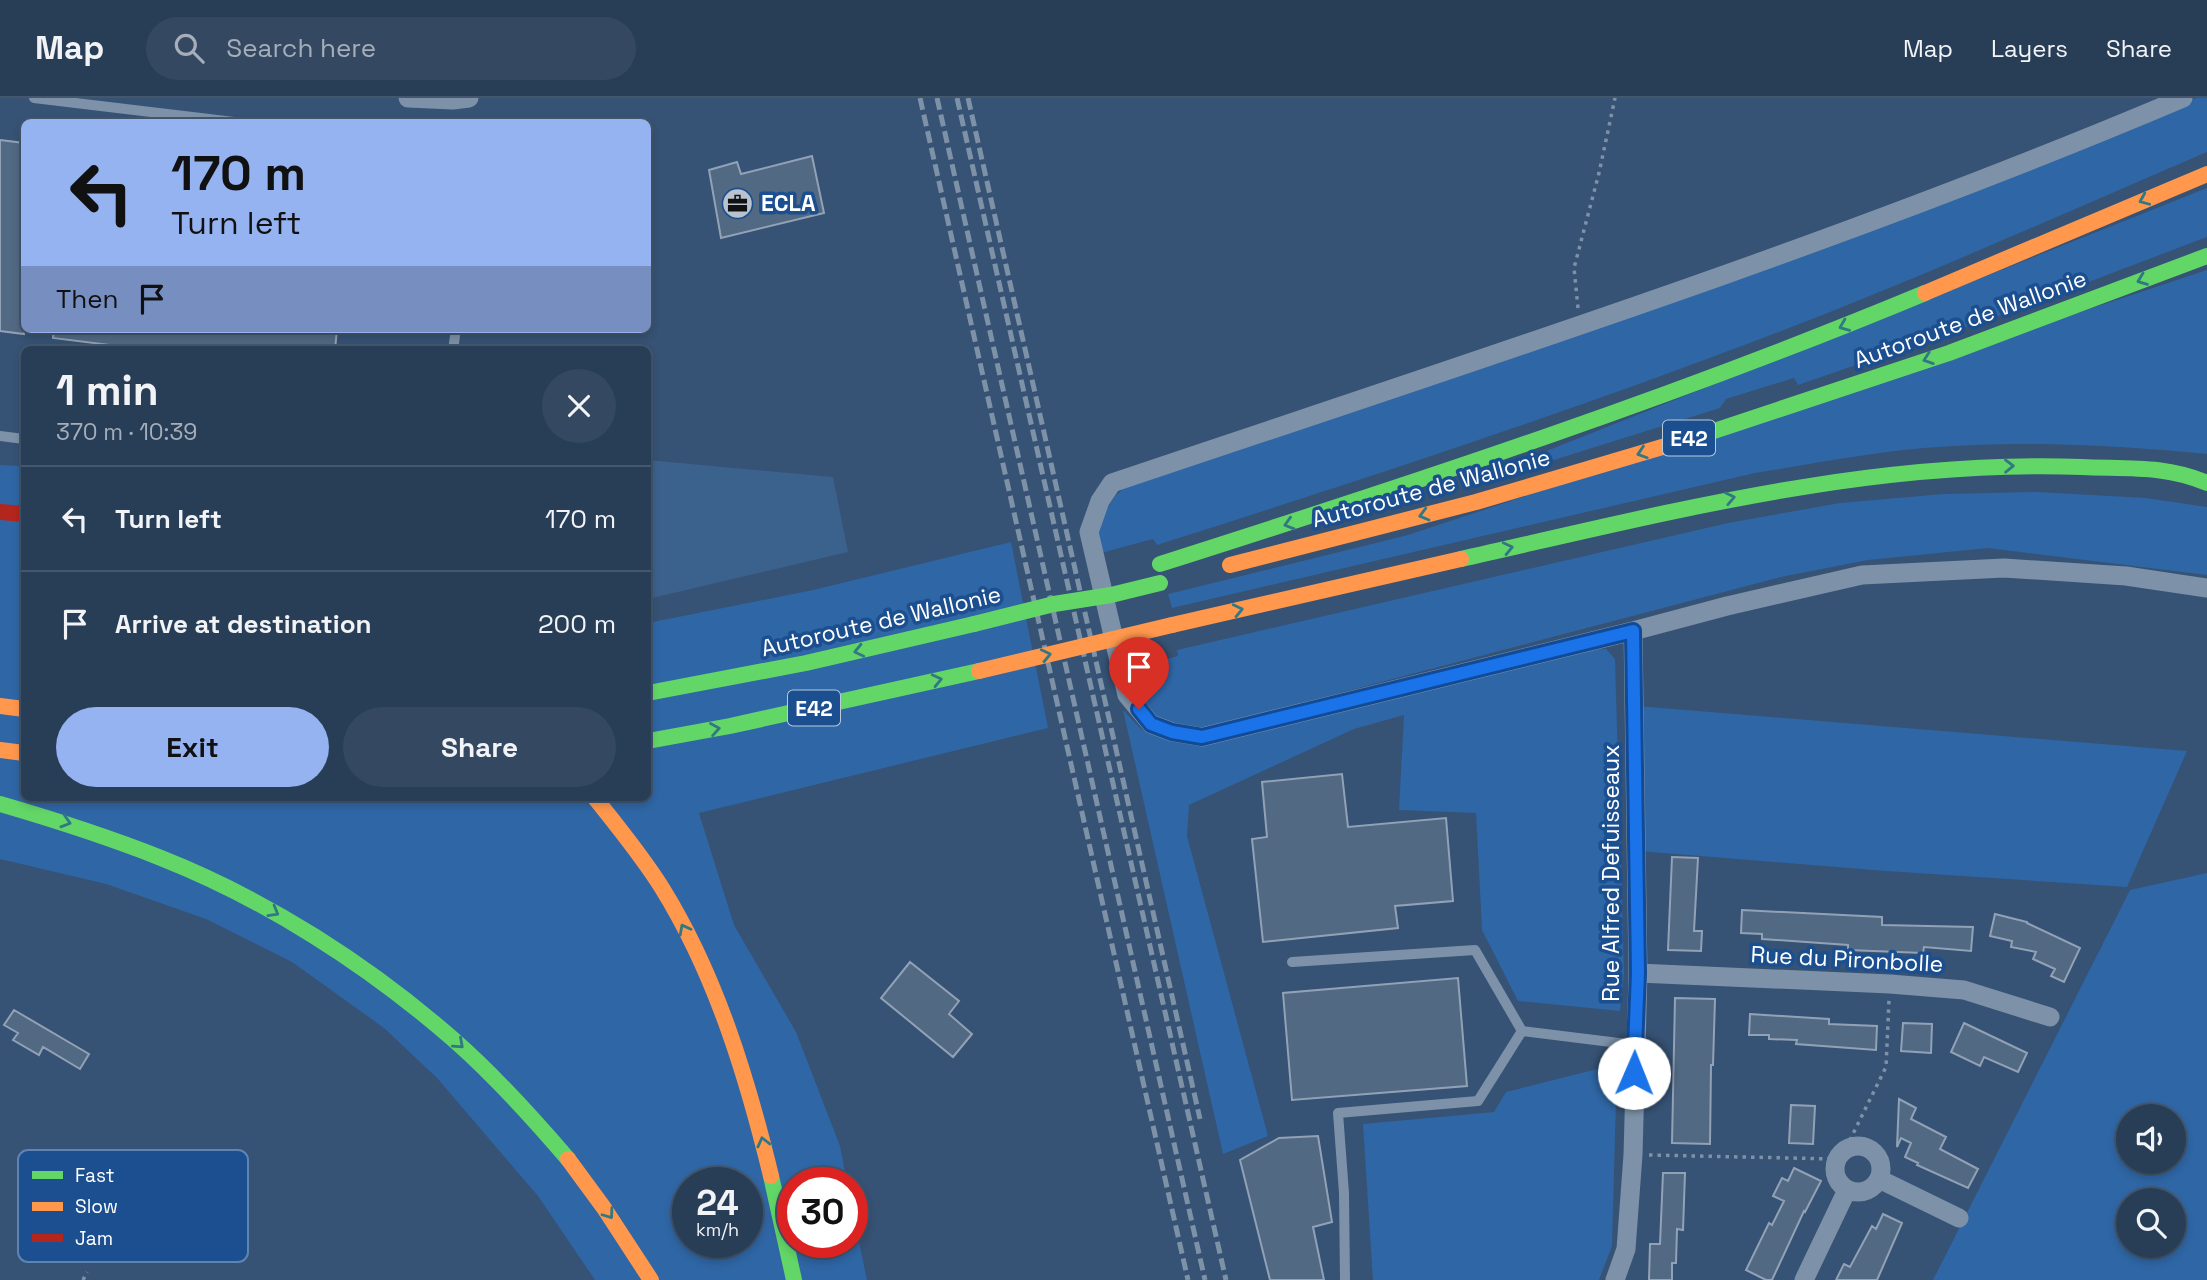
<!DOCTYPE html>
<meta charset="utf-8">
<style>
:root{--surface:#283e57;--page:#344961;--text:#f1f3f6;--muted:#a5aeba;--line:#44576d;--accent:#95b2f1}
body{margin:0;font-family:"Space Grotesk",sans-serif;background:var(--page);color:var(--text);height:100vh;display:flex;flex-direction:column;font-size:26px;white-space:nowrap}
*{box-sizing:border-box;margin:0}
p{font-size:23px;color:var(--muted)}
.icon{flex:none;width:38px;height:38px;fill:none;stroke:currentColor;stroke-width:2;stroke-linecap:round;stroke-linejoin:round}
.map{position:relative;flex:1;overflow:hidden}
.drawer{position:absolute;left:21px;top:248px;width:630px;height:455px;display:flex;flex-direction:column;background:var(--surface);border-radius:10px;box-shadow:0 4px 10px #0003,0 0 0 2px var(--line)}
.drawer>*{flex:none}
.hud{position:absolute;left:21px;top:21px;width:630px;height:214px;border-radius:10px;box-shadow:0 4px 10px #0003,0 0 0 2px var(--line);background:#95b2f1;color:#111;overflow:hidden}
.controls{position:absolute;left:2116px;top:1006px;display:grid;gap:14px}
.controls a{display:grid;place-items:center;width:70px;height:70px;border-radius:50%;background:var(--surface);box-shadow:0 4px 10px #0003,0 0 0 2px var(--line);font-size:35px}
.speed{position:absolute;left:672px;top:1069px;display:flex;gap:14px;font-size:35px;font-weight:700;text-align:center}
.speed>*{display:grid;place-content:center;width:91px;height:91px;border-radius:50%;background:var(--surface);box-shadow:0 4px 10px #0003,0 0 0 2px var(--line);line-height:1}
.speed small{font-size:18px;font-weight:400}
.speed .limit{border:10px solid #d22;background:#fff;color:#111}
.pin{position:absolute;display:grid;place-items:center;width:60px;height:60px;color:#fff;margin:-72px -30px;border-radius:50% 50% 50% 0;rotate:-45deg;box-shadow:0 0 7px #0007}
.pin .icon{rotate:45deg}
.me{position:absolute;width:77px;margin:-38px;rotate:1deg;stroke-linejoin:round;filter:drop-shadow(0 0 5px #0008)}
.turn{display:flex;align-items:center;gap:24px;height:147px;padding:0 35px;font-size:32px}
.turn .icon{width:91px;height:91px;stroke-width:2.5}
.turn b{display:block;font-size:49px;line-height:60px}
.then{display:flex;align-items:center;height:66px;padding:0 35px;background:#0003;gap:14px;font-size:26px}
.round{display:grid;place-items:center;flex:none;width:74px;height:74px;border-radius:37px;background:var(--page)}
.summary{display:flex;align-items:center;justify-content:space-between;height:119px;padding:0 35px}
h1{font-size:42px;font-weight:700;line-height:52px}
.action{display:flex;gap:14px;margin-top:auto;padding:14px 35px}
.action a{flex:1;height:80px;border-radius:42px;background:var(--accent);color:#111;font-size:28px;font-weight:700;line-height:80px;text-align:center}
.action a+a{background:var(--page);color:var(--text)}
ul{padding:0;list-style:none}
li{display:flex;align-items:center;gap:21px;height:105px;padding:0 35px;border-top:2px solid var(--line)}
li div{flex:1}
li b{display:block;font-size:26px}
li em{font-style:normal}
header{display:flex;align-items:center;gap:42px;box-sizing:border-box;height:98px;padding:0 35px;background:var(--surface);border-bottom:2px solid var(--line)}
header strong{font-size:33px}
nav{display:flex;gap:38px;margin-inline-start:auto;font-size:24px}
.search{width:490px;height:63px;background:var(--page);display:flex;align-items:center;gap:18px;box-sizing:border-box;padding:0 24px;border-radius:38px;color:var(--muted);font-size:26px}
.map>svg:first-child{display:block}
</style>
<header>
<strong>Map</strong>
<div class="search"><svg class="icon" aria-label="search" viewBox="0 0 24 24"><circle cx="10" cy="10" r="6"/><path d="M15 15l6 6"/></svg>Search here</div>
<nav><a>Map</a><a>Layers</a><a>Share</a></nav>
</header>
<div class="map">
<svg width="2207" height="1182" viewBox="0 0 2207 1182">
<rect width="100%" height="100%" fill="#365274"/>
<path fill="#2f66a5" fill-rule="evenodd" d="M2196 0H2207V54C2058 118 1907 186 1755 243 1558 318 1358 383 1157 447L1153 441 1097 456V427L1115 398 1129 386 2089 45Z
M2207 90V139L2004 216 1798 287 1794 280 1726 301 1720 310 1525 371 1524 362Z
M2207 172V356C2113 347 2019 342 1924 350 1868 355 1811 366 1755 375L1172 510 1168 496 1408 437Z
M0 367 24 368V700H648V525L813 492 1011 444 1048 630 699 715 734 827 796 934 840 1048 847 1085H793V1144H852V1111L867 1182H595L538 1098 437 980 384 930 292 864 206 821 106 786 0 761ZM688 1085H747V1144H688Z
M2037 394 2146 400 2207 409V477L1988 450 1868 462 1781 479 1199 632 1156 620 1136 596 1125 572 1178 558 1177 552 1728 425 1840 405 1943 396Z
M1606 551 1615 561 1624 876 1620 913 1518 903 1482 832 1476 715 1399 712 1404 617 1354 631 1189 707 1187 738 1268 1038 1223 1056 1123 612 1142 632 1174 643 1576 552Z
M1625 607 2187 653 2127 789 1886 773 1639 753Z
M2207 775V1182H1933L2130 792ZM2128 1018H2174V1064H2128ZM2128 1102H2174V1148H2128Z
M1617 966 1612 1148 1599 1182H1373L1363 1026 1494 1014 1506 994Z"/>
<path fill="#3b618d" d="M648 362 833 379 848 454 648 501Z"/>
<path fill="#526984" stroke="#92a2b6" stroke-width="2" d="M0 42 24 45V236L0 233Z
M812 58 824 115 721 140 709 72 737 64 741 76Z
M54 231H337L335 252H150L53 240Z
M1342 676 1348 729 1446 720 1453 803 1395 808 1398 830 1263 844 1252 741 1267 739 1262 684Z
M1672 759 1698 760 1694 833H1702L1701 853 1668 852Z
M1742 812 1882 819V827L1973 829 1971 853 1924 849 1923 855 1848 852V847L1762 841V836L1741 835Z
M1995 816 2027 824V825L2080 850 2064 884 2051 878 2055 871 2033 861 2036 854 2011 849 2012 843 1990 838Z
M910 864 959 903 949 916 972 936 953 959 881 900Z
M1458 880 1467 988 1292 1002 1283 895Z
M1675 900 1715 901 1713 967H1711L1710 1046 1672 1045Z
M14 912 89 956 80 971 43 949 39 957 13 942 18 935 4 927Z
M1750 916 1829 921V926L1877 928 1876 952 1796 946 1797 942 1769 941V937H1749Z
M1903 925 1932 926 1931 955 1901 953Z
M1964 925 2027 955 2018 974 1984 959 1980 968 1951 954Z
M1899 1001 1916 1010 1911 1021 1946 1039 1940 1051 1978 1071 1968 1090 1917 1067 1918 1065 1905 1059 1911 1045 1901 1040 1897 1049Z
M1791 1007 1815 1008 1813 1046 1789 1045Z
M1318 1038 1332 1124 1313 1129 1324 1182H1270L1240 1062 1279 1040Z
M1794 1070 1821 1083 1805 1114 1804 1113 1772 1182H1766L1746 1172 1769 1125 1772 1127 1784 1103 1773 1098 1782 1080 1788 1083Z
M1663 1075H1685L1683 1132 1677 1131 1676 1165H1672V1182H1649L1650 1146H1660Z
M1883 1116 1902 1125 1877 1182H1836L1844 1166 1850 1169 1872 1128 1876 1131Z"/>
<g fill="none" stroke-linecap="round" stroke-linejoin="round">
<path stroke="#7d92a8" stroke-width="3.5" stroke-dasharray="3.5 5" stroke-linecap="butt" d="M1578 210 1574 170 1599 75 1615 0
M1846 1050 1886 969 1889 902
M1649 1057 1836 1061
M83 1182 87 1174"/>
<path stroke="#7d92a8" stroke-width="10" d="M34 0 234 24
M453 252 456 231
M0 338 24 341
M1292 864 1475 852 1522 933
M1345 1182 1344 1095 1338 1015 1478 1003 1522 933 1635 947"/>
<path stroke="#7d92a8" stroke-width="19" d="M408 0 453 2 469 0
M2183 0C1834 148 1471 264 1112 385L1100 403 1089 434 1127 597 1151 626 1172 634 1202 639 1633 533 1727 508 1862 477 2004 470 2126 478 2207 490
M1638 875 1890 886 1964 892 2050 919
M1835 1071a23 23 0 1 1 46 0a23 23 0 1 1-46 0Z
M1879 1081 1959 1120
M1615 1182 1626 1151 1633 1057 1638 875 1633 533
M1804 1182 1847 1092"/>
<path stroke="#63d668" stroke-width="16" d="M1696 339 1949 255 2207 158
M1461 461C1666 415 1870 361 2082 369 2127 371 2165 367 2207 385
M1160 466C1418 384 1675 299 1925 195
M648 595 806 565 974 526
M648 643 730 628 979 573
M0 706C55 722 108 739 161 760 267 802 368 867 454 942 495 978 532 1019 568 1061
M771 1078 794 1182"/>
<path stroke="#ff974d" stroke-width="16" d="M1925 195 2207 76
M1230 467 1476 404 1696 339
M1172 527 1461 461
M0 608 24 611
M0 652 24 655
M595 700C618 729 642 758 662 790 716 877 747 979 771 1078
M568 1061 604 1110 651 1182"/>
<path stroke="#b3261e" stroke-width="16" d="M0 414 24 416"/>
<path stroke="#7e92a7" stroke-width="5" stroke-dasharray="12 5" stroke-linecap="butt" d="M920 0 1188 1182
M937 0 1205 1182
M957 0 1226 1182
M968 0 1200 1021"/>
<path stroke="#63d668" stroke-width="16" d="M974 526 1054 506 1111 497 1160 485"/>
<path stroke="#ff974d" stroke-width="16" d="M979 573 1172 527"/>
</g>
<defs><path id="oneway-chevron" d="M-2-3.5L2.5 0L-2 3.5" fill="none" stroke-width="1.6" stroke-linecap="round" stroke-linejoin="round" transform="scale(1.75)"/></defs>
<g stroke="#317883">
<use href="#oneway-chevron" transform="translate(2144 102) rotate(157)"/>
<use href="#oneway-chevron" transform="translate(2142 182) rotate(159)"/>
<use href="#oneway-chevron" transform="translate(1844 228) rotate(158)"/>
<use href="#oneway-chevron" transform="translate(1928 261) rotate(161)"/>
<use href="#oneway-chevron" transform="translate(1642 355) rotate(162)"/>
<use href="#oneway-chevron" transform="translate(2009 368) rotate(-1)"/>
<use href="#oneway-chevron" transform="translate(1730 400) rotate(-12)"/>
<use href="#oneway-chevron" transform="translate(1424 417) rotate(165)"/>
<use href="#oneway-chevron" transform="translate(1289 426) rotate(163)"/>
<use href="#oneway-chevron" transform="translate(1508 450) rotate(-13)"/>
<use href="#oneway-chevron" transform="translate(1238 512) rotate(-13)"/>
<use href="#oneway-chevron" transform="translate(859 553) rotate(167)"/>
<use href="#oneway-chevron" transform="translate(1046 557) rotate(-13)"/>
<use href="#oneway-chevron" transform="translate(937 582) rotate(-13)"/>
<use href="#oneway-chevron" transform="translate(715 631) rotate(-10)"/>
<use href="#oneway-chevron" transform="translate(66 724) rotate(17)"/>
<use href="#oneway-chevron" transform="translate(274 814) rotate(30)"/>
<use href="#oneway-chevron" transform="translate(684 831) rotate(-118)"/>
<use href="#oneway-chevron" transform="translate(459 946) rotate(42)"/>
<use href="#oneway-chevron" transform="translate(763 1044) rotate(-104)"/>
<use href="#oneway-chevron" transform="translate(609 1116) rotate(54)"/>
</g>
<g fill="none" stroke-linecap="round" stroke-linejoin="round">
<defs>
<path id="route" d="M1139 611 1151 626 1172 634 1202 639 1633 533 1638 875 1634 975"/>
</defs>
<use href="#route" stroke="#114b97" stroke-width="18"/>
<use href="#route" stroke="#1a73e8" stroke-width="12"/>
</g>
<defs>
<symbol id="office-disc" viewBox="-11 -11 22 22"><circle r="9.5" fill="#b9c2ce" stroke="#1b4f8f"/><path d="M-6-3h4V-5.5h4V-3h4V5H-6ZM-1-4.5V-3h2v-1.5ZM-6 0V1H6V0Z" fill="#111"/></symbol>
</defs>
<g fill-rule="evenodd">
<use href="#office-disc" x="720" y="88" width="35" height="35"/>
</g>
<g text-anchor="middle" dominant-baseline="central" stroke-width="7" stroke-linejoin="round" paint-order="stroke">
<g fill="#1b4f8f" stroke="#bbcadd" stroke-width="2">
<rect x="1663" y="322.5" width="52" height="35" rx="5"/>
<rect x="788" y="592.5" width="52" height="35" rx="5"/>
</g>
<g font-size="21" font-weight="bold" fill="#fff">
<text x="1689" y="340">E42</text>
<text x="814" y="610">E42</text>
</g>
<g font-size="23" font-weight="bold" fill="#fff" stroke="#1b4f8f" text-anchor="start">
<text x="761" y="105">ECLA</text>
</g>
<g font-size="23" fill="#fff" stroke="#1b4f8f">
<text transform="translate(1970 221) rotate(-20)">Autoroute de Wallonie</text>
<text transform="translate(1431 390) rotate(-15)">Autoroute de Wallonie</text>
<text transform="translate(881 523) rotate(-13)">Autoroute de Wallonie</text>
<text transform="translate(1611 775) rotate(-90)">Rue Alfred Defuisseaux</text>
<text transform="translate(1847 861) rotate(3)">Rue du Pironbolle</text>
</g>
</g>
<rect x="18" y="1052" width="230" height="112" rx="10" fill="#1b4f8f" stroke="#5f84b1" stroke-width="2"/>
<rect x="32" y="1073" width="31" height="8" fill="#63d668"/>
<rect x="32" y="1104" width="31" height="9" fill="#ff974d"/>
<rect x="32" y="1136" width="31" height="8" fill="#b3261e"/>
<g font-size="19" fill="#fff">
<text x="75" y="1084">Fast</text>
<text x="75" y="1115">Slow</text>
<text x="75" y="1147">Jam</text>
</g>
</svg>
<div class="controls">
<a><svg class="icon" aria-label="sound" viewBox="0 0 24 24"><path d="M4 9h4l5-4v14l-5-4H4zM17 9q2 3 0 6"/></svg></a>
<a><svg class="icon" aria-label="search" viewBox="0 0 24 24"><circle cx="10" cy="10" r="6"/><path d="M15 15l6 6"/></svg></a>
</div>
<div class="speed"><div>24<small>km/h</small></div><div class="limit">30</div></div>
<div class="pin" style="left:1139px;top:611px;background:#d93025"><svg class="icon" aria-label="arrive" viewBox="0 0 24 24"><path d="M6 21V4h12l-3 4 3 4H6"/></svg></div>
<svg class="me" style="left:1634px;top:975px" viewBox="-20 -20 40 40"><circle r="19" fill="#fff"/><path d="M0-13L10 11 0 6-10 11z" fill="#1a73e8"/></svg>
<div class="hud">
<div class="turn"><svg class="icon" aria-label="left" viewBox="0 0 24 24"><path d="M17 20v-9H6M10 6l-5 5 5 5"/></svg><div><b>170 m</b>Turn left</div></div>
<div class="then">Then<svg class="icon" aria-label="arrive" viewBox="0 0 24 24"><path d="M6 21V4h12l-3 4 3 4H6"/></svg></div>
</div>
<section class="drawer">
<div class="summary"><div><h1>1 min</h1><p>370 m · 10:39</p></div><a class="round"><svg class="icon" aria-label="close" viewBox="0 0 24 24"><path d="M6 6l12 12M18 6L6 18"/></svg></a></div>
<ul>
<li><svg class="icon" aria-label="left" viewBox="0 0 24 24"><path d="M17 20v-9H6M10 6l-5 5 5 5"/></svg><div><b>Turn left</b></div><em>170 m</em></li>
<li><svg class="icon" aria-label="arrive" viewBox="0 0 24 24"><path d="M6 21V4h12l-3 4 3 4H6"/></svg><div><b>Arrive at destination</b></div><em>200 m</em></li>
</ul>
<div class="action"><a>Exit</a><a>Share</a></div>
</section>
</div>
